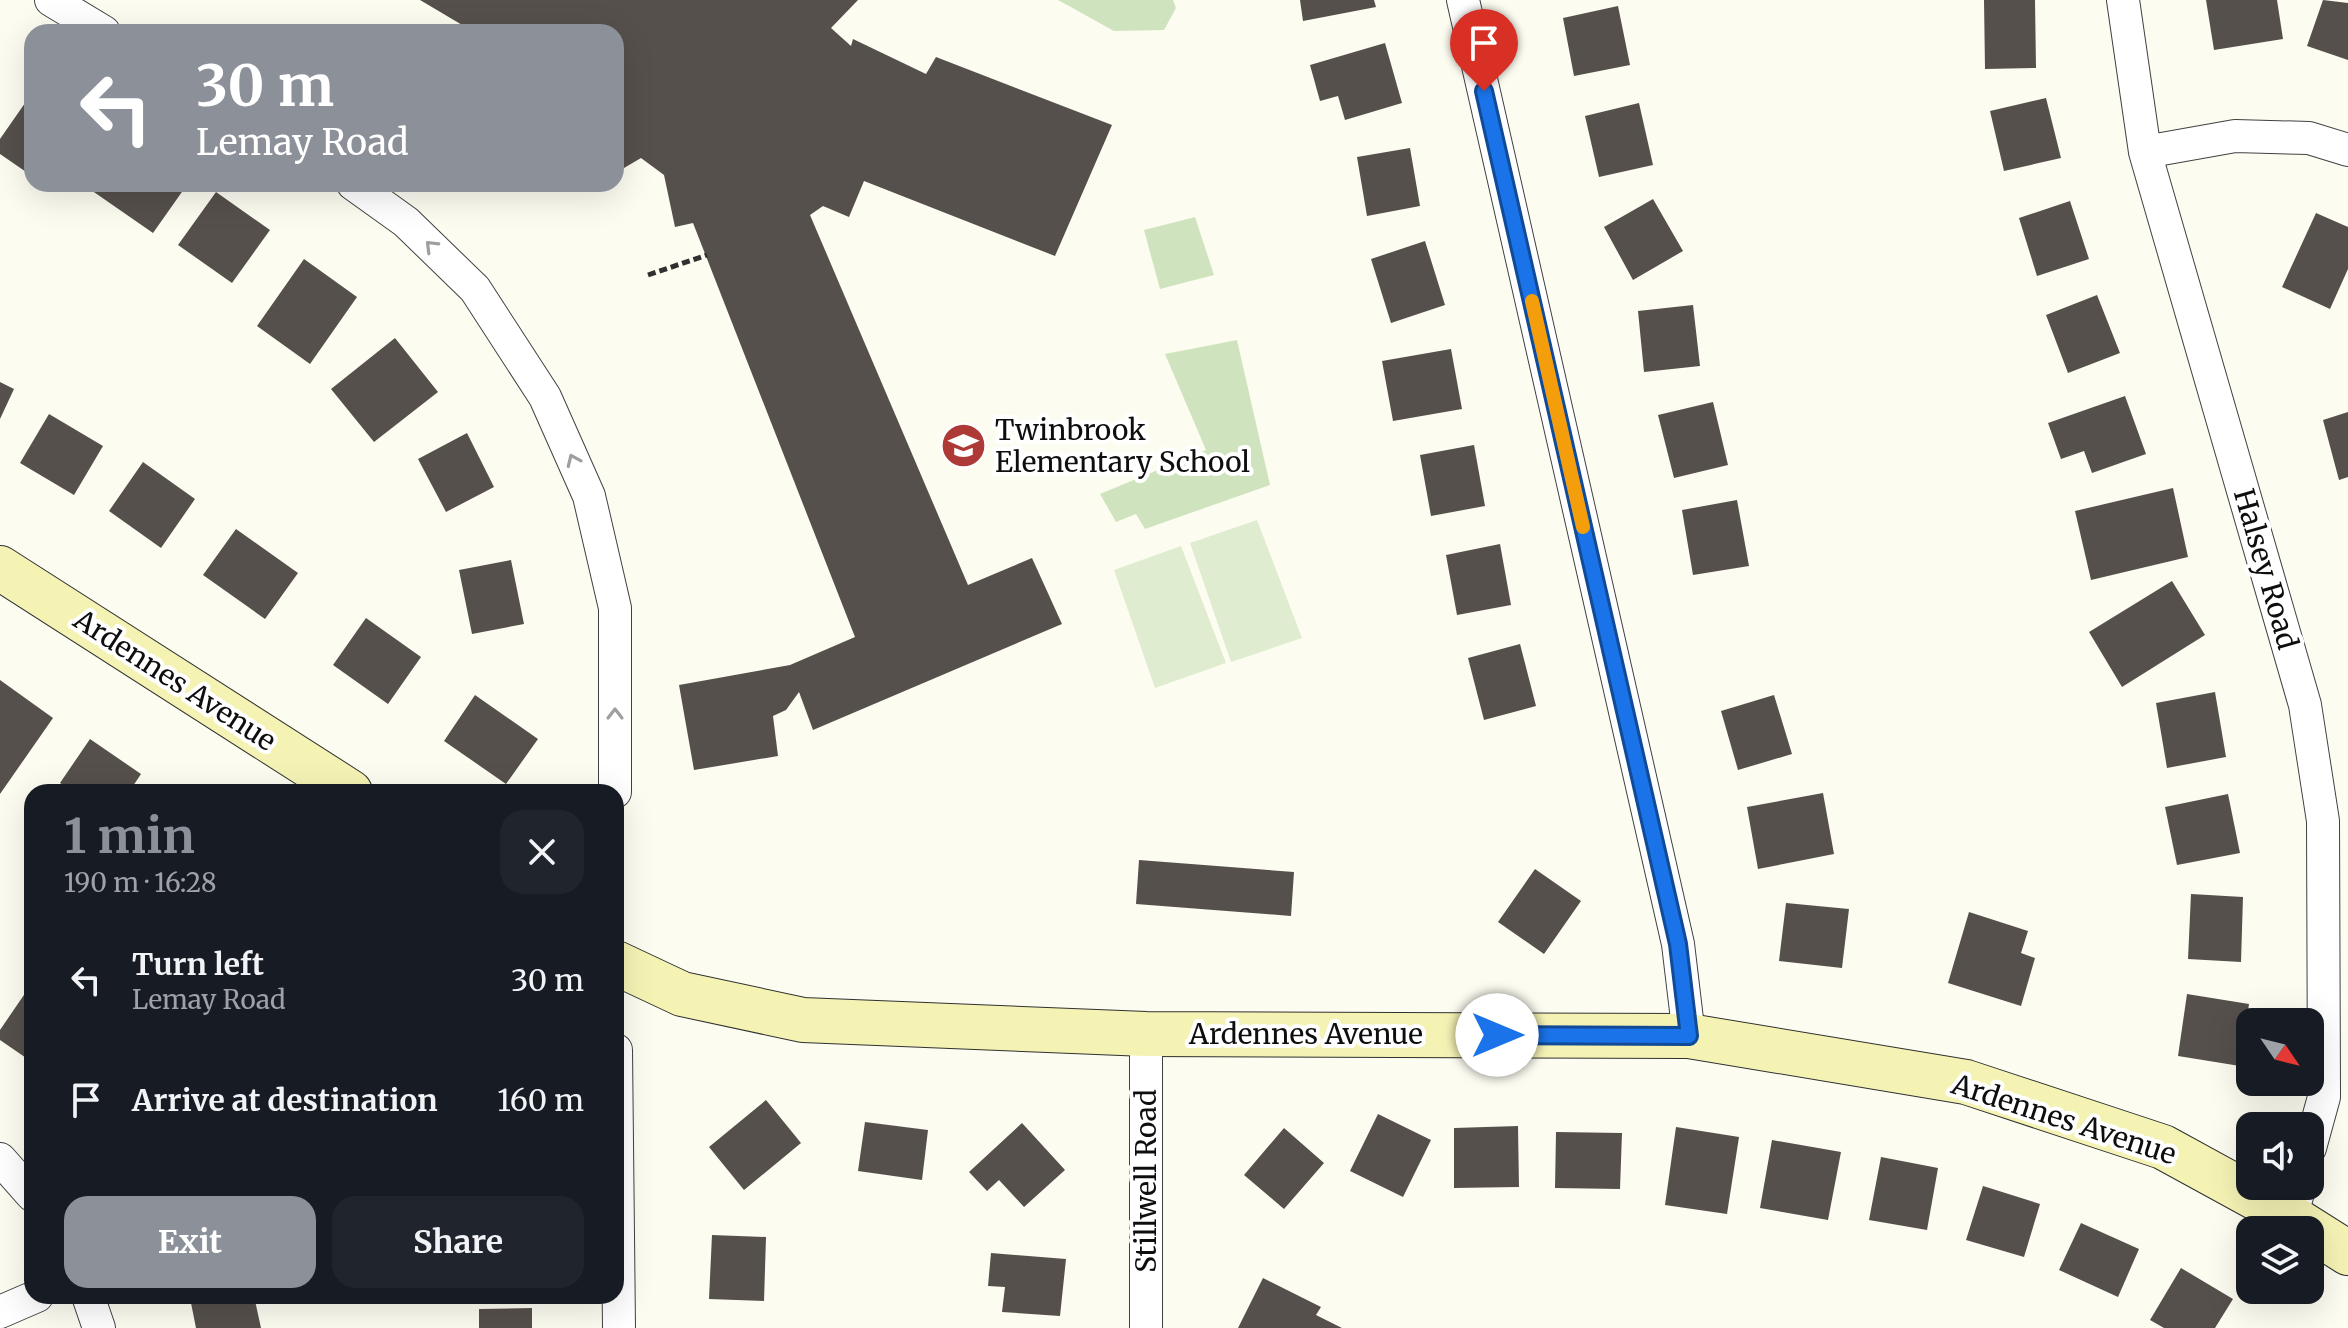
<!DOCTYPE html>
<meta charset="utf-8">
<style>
:root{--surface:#171b24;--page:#20242c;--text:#f1f3f6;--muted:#9ea1a6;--accent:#8c9099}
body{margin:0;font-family:Merriweather,serif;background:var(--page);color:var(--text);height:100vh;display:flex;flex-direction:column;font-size:30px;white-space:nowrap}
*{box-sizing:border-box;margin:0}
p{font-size:26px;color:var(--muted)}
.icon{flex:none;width:44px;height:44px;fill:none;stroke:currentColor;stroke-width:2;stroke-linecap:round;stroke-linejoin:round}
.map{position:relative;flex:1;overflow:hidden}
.side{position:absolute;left:24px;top:784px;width:600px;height:520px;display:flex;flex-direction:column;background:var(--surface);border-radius:24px;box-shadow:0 8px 32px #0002}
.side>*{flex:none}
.hud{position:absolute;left:24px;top:24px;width:600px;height:168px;border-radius:24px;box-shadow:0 8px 32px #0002;background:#8c9099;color:#fff;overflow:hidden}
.needle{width:52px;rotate:125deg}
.tools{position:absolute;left:2236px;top:1008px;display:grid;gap:16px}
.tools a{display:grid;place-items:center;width:88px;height:88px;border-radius:16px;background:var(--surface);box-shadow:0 8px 32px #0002;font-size:40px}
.pin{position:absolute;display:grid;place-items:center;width:68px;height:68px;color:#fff;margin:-82px -34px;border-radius:50% 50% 50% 0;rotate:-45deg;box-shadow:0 0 8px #0007}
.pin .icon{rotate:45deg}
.me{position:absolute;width:88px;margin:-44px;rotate:90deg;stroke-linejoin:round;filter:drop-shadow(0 0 6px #0008)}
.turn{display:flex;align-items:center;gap:28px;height:168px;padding:0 40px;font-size:36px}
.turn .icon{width:104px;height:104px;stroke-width:2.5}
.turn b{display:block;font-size:56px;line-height:68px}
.round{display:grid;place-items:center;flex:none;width:84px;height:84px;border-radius:24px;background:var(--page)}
.headline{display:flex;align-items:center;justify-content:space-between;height:136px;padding:0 40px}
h1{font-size:48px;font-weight:700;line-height:60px;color:var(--accent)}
.primary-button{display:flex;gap:16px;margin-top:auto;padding:16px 40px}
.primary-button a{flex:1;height:92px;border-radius:24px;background:var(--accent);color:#fff;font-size:32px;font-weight:700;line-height:92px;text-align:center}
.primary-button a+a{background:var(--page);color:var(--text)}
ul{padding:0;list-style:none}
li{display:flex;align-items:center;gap:24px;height:120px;padding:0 40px}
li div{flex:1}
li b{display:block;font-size:30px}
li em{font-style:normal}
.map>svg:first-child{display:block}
</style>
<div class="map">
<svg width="2348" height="1328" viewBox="0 0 2348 1328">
<rect width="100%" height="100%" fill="#fdfcf1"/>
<path fill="#cfe4be" d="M1058 0H1173L1176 8 1164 30 1114 31Z
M1195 217 1214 275 1160 289 1144 230Z
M1237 340 1270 485 1145 529 1136 514 1116 522 1100 494 1206 450 1165 354Z"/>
<path fill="#e0eccf" d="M1257 520 1302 638 1231 662 1190 543Z
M1181 546 1226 663 1155 688 1114 570Z"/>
<path fill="#56504c" d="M420 0H858L831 28 851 46 853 39 926 74 936 57 1112 125 1055 256 864 181 849 217 823 206 810 215 968 585 1032 558 1062 624 813 730 799 692 786 710 773 716 778 756 694 770 679 685 790 665 855 637 693 223 675 227 664 175 641 158 624 168 616 163V32H474Z
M1300 0H1374L1376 7 1303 21Z
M1984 0H2035L2036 68 1985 69Z
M2206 0H2277L2283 39 2214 50Z
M2323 0 2348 3V60L2307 46Z
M1618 6 1630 65 1574 76 1563 18Z
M1385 43 1402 103 1345 120 1338 96 1320 101 1310 65Z
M32 93V176L0 154V139Z
M2046 98 2061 158 2004 171 1990 111Z
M1639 103 1653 165 1599 177 1585 116Z
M1410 148 1420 206 1367 216 1357 157Z
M95 184H177L184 189 153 233 91 190Z
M216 192 270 230 232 283 178 245Z
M1653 199 1683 251 1633 280 1604 227Z
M2070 201 2089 259 2037 276 2019 218Z
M2316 213 2348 227V269L2330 309 2282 287Z
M1425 241 1445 305 1391 323 1371 259Z
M304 259 357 297 310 364 257 326Z
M2097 295 2120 353 2068 373 2046 315Z
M1693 305 1700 366 1644 372 1638 311Z
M395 338 438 392 374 442 331 389Z
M1451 349 1462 409 1393 421 1382 361Z
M0 382 14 389 0 419Z
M2125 396 2146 454 2092 473 2084 451 2061 459 2048 423Z
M1713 402 1728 465 1674 478 1658 415Z
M2348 412V477L2339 480 2323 420Z
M49 414 103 446 74 495 20 463Z
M467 433 494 487 446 512 418 459Z
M1474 445 1485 506 1431 516 1420 455Z
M143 462 195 499 161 548 109 511Z
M2173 488 2188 557 2091 580 2075 511Z
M1737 500 1749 566 1693 575 1682 510Z
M236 529 298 573 265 619 203 575Z
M1500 544 1511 605 1457 615 1446 555Z
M511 560 524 624 472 634 459 570Z
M2172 581 2205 635 2122 687 2089 632Z
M366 618 421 657 388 704 333 665Z
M1520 644 1536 706 1484 720 1468 658Z
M0 680 53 718 0 794Z
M2215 692 2226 757 2167 768 2156 703Z
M475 695 538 739 506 784 444 741Z
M1774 695 1792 754 1738 770 1721 711Z
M90 739 141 774 129 792H73L60 783Z
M1823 793 1834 854 1758 869 1747 807Z
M2228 794 2240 853 2177 865 2165 807Z
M1139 860 1294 872 1291 916 1136 904Z
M1535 869 1581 901 1544 954 1498 922Z
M2191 894 2243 897 2241 962 2188 959Z
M1786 903 1849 909 1842 968 1779 961Z
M1969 912 2028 931 2021 953 2035 958 2021 1006 1948 983Z
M28 989 32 991V1062L0 1040V1030Z
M2187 994 2249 1004 2240 1066 2178 1056Z
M766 1100 801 1143 744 1190 709 1147Z
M1378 1114 1431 1140 1403 1197 1350 1171Z
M865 1122 928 1130 922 1180 858 1171Z
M1022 1123 1065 1170 1024 1207 999 1180 987 1191 969 1172Z
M1518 1126 1519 1187 1454 1188V1128Z
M1676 1127 1739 1137 1727 1214 1665 1205Z
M1284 1128 1324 1163 1284 1209 1244 1175Z
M1556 1132 1622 1133 1620 1189 1555 1188Z
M1772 1140 1841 1152 1828 1220 1760 1208Z
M1881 1157 1938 1168 1927 1230 1869 1220Z
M1983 1186 2040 1204 2024 1257 1966 1240Z
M2081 1223 2139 1249 2118 1297 2059 1270Z
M712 1235 766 1237 764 1301 709 1299Z
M991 1253 1066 1259 1060 1316 1002 1312 1005 1287 988 1286Z
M2181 1268 2233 1299 2215 1328H2164L2150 1320Z
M1263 1278 1321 1307 1316 1315 1342 1328H1238Z
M198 1296H254L261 1328H196L190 1298Z
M532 1308V1328H479V1309Z"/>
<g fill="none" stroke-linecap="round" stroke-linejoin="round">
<defs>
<path id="street" d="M51 0 104 32
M1463 0 1678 944 1689 1036
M2123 0 2145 152 2305 705 2323 821 2324 1097 2310 1148
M2145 152 2235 136 2309 138 2348 150
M353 184 406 222 475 289 545 397 589 496 615 608V792
M1146 1034V1328
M616 1050 619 1328
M0 1159 32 1195
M2291 1217 2300 1186
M88 1296 99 1328
M0 1312 37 1296"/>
<path id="secondary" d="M0 568 350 792
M616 963 682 994 803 1020 1146 1034 1689 1036 1966 1082 2163 1147 2291 1217 2348 1253"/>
</defs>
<use href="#street" stroke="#414141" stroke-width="34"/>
<use href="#secondary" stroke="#303030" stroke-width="46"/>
<path stroke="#303030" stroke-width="5" stroke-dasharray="8 4" stroke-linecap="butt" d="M648 275 707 255"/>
<use href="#street" stroke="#fff" stroke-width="32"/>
<use href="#secondary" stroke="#f5f3b4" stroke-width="44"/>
</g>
<defs><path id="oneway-chevron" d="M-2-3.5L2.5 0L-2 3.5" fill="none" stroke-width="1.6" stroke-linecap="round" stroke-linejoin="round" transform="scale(2)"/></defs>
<g stroke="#9f9f9f">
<use href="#oneway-chevron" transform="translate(431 246) rotate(-135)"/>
<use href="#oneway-chevron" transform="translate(573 460) rotate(-114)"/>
<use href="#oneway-chevron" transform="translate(615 714) rotate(-90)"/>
</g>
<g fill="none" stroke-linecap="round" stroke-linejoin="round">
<defs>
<path id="route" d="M1484 91 1678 944 1689 1036 1497 1035"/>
</defs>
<use href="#route" stroke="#114b97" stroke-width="20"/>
<use href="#route" stroke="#1a73e8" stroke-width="14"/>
<path stroke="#f59e0b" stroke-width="14" d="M1532 301 1583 527"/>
</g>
<defs>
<symbol id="school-disc" viewBox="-11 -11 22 22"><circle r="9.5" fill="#ae3a37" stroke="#fff"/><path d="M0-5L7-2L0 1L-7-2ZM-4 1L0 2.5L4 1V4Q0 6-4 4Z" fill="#fff"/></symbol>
</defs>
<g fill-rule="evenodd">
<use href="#school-disc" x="938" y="420" width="51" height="51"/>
</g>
<g text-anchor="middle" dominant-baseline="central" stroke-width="8" stroke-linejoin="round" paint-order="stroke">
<g font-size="28" fill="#0e0e0e" stroke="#fff" text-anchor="start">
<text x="995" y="430">Twinbrook<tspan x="995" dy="32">Elementary School</tspan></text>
</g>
<g font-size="28" fill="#0e0e0e" stroke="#fff">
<text transform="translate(2266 569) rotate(74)">Halsey Road</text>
<text transform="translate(175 680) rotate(33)">Ardennes Avenue</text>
<text x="1306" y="1034">Ardennes Avenue</text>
<text transform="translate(2064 1119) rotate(18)">Ardennes Avenue</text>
<text transform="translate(1146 1181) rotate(-90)">Stillwell Road</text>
</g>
</g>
</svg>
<div class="tools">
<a><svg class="needle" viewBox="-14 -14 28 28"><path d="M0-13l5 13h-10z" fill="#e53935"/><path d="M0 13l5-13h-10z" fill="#9ea1a6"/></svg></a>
<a><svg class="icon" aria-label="sound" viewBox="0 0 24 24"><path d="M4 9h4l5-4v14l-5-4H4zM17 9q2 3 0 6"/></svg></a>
<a><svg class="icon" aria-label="layers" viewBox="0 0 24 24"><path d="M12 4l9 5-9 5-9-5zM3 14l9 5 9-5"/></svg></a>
</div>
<div class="pin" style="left:1484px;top:91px;background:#d93025"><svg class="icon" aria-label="arrive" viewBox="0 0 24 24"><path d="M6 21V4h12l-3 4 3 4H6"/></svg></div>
<svg class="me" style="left:1497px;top:1035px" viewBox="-20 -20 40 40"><circle r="19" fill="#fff"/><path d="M0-13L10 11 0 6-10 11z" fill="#1a73e8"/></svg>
<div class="hud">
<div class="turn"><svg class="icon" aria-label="left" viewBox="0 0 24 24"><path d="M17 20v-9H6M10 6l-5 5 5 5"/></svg><div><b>30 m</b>Lemay Road</div></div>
</div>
<section class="side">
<div class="headline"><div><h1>1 min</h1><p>190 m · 16:28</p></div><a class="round"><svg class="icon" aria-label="close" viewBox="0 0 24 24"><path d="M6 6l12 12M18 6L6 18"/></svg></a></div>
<ul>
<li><svg class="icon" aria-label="left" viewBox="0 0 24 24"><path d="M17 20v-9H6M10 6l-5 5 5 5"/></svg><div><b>Turn left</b><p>Lemay Road</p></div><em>30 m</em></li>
<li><svg class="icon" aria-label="arrive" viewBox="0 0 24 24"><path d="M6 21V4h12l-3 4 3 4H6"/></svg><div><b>Arrive at destination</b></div><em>160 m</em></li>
</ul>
<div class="primary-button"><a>Exit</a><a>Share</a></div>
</section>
</div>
